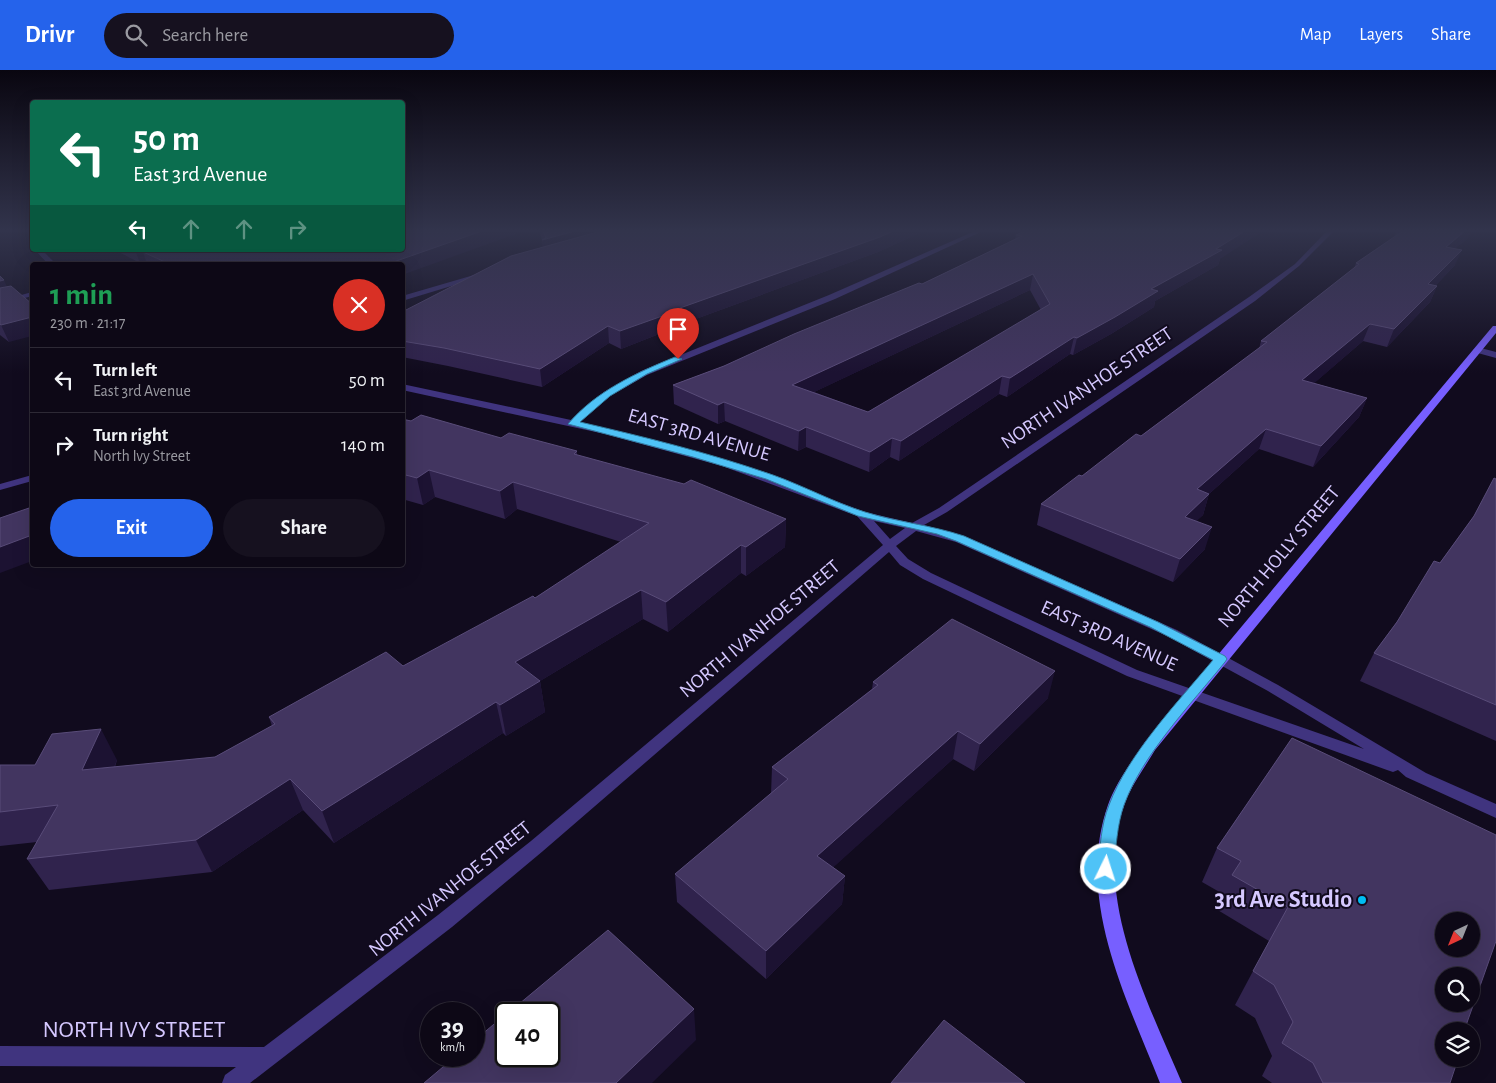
<!DOCTYPE html>
<meta charset="utf-8">
<style>
:root{--surface:#0d0816;--page:#16111f;--text:#f1f3f6;--muted:#9a9aa1;--line:#2d2935;--accent:#2563eb}
body{margin:0;font-family:"Alegreya Sans",sans-serif;background:var(--page);color:var(--text);height:100vh;display:flex;flex-direction:column;font-size:19px;white-space:nowrap}
*{box-sizing:border-box;margin:0}
p{font-size:16px;color:var(--muted)}
.icon{flex:none;width:28px;height:28px;fill:none;stroke:currentColor;stroke-width:2;stroke-linecap:round;stroke-linejoin:round}
.map{position:relative;flex:1;overflow:hidden}
.drawer{position:absolute;left:30px;top:192px;width:375px;height:305px;display:flex;flex-direction:column;background:var(--surface);border-radius:5px;box-shadow:0 5px 20px #0002,0 0 0 1px var(--line)}
.drawer>*{flex:none}
.banner{position:absolute;left:30px;top:30px;width:375px;height:152px;border-radius:5px;box-shadow:0 5px 20px #0002,0 0 0 1px var(--line);background:#0b6e4f;color:#fff;overflow:hidden}
.needle{width:32px;rotate:223deg}
.buttons{position:absolute;left:1435px;top:842px;display:grid;gap:10px}
.buttons a{display:grid;place-items:center;width:45px;height:45px;border-radius:50%;background:var(--surface);box-shadow:0 5px 20px #0002,0 0 0 1px var(--line);font-size:25px}
.speed{position:absolute;left:420px;top:932px;display:flex;gap:10px;font-size:25px;font-weight:700;text-align:center}
.speed>*{display:grid;place-content:center;width:65px;height:65px;border-radius:50%;background:var(--surface);box-shadow:0 5px 20px #0002,0 0 0 1px var(--line);line-height:1}
.speed small{font-size:12px;font-weight:400}
.speed .limit{border:2px solid #111;border-radius:8px;background:#fff;color:#111}
.pin{position:absolute;display:grid;place-items:center;width:42px;height:42px;color:#fff;margin:-51px -21px;border-radius:50% 50% 50% 0;rotate:-45deg;box-shadow:0 0 5px #0007}
.pin .icon{rotate:45deg}
.me{position:absolute;width:55px;margin:-28px;rotate:4deg;stroke-linejoin:round;filter:drop-shadow(0 0 4px #0008)}
.turn{display:flex;align-items:center;gap:18px;height:105px;padding:0 20px;font-size:22px}
.turn .icon{width:65px;height:65px;stroke-width:2.5}
.turn b{display:block;font-size:35px;line-height:42px}
.lanes{display:flex;align-items:center;height:48px;padding:0 20px;background:#0003;justify-content:center;gap:25px;direction:ltr}
.lanes .off{opacity:.35}
.round{display:grid;place-items:center;flex:none;width:52px;height:52px;border-radius:26px;background:var(--page)}
.overview{display:flex;align-items:center;justify-content:space-between;height:85px;padding:0 20px}
h1{font-size:30px;font-weight:700;line-height:38px;color:#1e9e55}
.action{display:flex;gap:10px;margin-top:auto;padding:10px 20px}
.action a{flex:1;height:58px;border-radius:30px;background:var(--accent);color:#fff;font-size:20px;font-weight:700;line-height:58px;text-align:center}
.action a+a{background:var(--page);color:var(--text)}
ul{padding:0;list-style:none}
li{display:flex;align-items:center;gap:15px;height:65px;padding:0 20px;border-top:1px solid var(--line)}
li div{flex:1}
li b{display:block;font-size:19px}
li em{font-style:normal}
header{display:flex;align-items:center;gap:30px;box-sizing:border-box;height:70px;padding:0 25px;background:var(--accent);color:#fff}
header strong{font-size:24px}
nav{display:flex;gap:28px;margin-inline-start:auto;font-size:18px}
.search{width:350px;height:45px;background:var(--page);display:flex;align-items:center;gap:12px;box-sizing:border-box;padding:0 18px;border-radius:28px;color:var(--muted);font-size:19px}
.map>svg:first-child{display:block}
</style>
<header>
<strong>Drivr</strong>
<div class="search"><svg class="icon" aria-label="search" viewBox="0 0 24 24"><circle cx="10" cy="10" r="6"/><path d="M15 15l6 6"/></svg>Search here</div>
<nav><a>Map</a><a>Layers</a><a>Share</a></nav>
</header>
<div class="map">
<svg width="1496" height="1013" viewBox="0 0 1496 1013">
<rect width="100%" height="100%" fill="#110b1e"/>
<g fill="none" stroke-linecap="round" stroke-linejoin="round">
<path fill="#40347f" fill-rule="evenodd" d="M28 161H32V168L30 167Z
M975 161H983L835 229 647 305 610 326 580 352 730 392 865 442 912 453 939 438 1249 227 1295 194 1327 161H1334L1299 196 1255 231 947 442 924 455 964 466 1177 560 1278 615 1426 703 1496 734V748L1406 707 1398 700 1393 702 1387 700 1127 606 923 509 900 495 889 482 543 781 452 857 250 1013H222L225 1005 236 997 0 996V976L264 977 438 845 531 771 883 475 857 446 722 396 605 364 402 320V314L571 350 604 322 641 301 829 225ZM874 451 905 458 890 469ZM916 461 956 472 1167 566 1268 621 1364 679 1137 600 931 503 908 489 896 476Z
M35 180H42L57 195H49Z
M164 187 166 188V190L150 195H138Z
M474 205 481 207 402 231V226Z
M32 222V226L0 235V231Z
M1477 277 1496 282V288L1474 282 1473 280Z
M32 405V411L0 420V414Z"/>
<path fill="#775fff" fill-rule="evenodd" d="M1493 256H1496V263L1155 680C1145 697 1132 714 1125 733 1091 824 1147 930 1182 1013H1160C1126 927 1075 829 1108 735 1116 712 1132 692 1145 672Z"/>
</g>
<path fill="#30234d" fill-rule="evenodd" d="M539 161H924L878 182 682 254V255L621 279 609 273 542 317 448 296 402 287V242L543 177 542 170Z
M1397 161H1473L1469 165 1467 169 1455 178V195L1436 215 1437 216 1430 232 1387 277 1363 271 1314 313 1367 328 1359 347 1313 397 1259 379 1209 424 1203 445 1196 451 1205 479 1173 512 1037 455 1041 434 1141 366 1259 279 1261 271 1354 198 1356 193 1395 166Z
M1016 165 1220 189 1218 195 1155 231 1154 237 1111 264 1073 285 1070 284 1007 327 999 324 899 391 890 387 869 402 806 377 798 381 725 351 718 354 674 334 673 315 724 296 922 214 1015 169ZM1030 220 1041 240 868 342 814 322Z
M115 180H402V195H148L146 191 140 193Z
M0 206 9 272 0 265Z
M402 349 501 368 577 381V385L786 449 785 477 746 506 741 503 668 562 643 549 540 611 545 642 506 666 503 663 334 773 303 740 212 802 49 820 27 789 37 772 0 776V695H35L117 690 115 697 215 687 272 656 269 647 403 596 535 528 621 472 517 439 505 449 435 427 423 435 402 429Z
M1496 409V671L1360 611 1374 583 1474 446Z
M873 612 1048 628 974 701 953 689 833 797 845 806 842 834 766 909 677 832 675 804 771 724 772 697 872 619Z
M1292 668 1464 961 1450 1013H1272L1262 1006 1272 986 1255 948 1235 935 1269 871 1216 839 1223 824 1202 812 1217 778Z"/>
<path fill="#1c1232" d="M482 161H524L402 205V195H385Z
M575 161H628L543 185 542 170Z
M893 161H924L878 182 682 254V255L621 279 620 261 680 238Z
M1245 161H1263L1220 189 1218 195 1155 231 1154 237 1111 264 1073 285 1077 268 1151 219Z
M1465 161H1473L1469 165 1467 169 1439 192 1446 177Z
M135 180H187L143 182 146 191 140 193Z
M1462 180 1455 195 1422 230 1428 214Z
M1033 204 1030 220 791 333 792 315Z
M4 210 11 226 0 229V211Z
M1437 216 1430 232 1387 277 1394 259Z
M32 247V266L9 272 1 255Z
M1370 254 1363 271 1296 329 1302 310Z
M608 256 609 273 542 317 540 299Z
M1074 267 1070 284 1007 327 1010 308Z
M1002 306 999 324 899 391 901 371Z
M1367 328 1359 347 1313 397 1321 376Z
M724 332 725 351 718 354V335Z
M806 357V377L798 381 799 361Z
M1266 359 1259 379 1190 441 1197 419Z
M892 368 890 387 869 402 870 382Z
M429 400 435 427 423 435 417 408Z
M513 412 517 439 505 449 500 421Z
M1209 424 1203 445 1178 469 1185 447Z
M786 449 785 477 746 506V477Z
M1212 457 1205 479 1173 512 1180 489Z
M32 465V491L0 503V477Z
M741 475V503L668 562 666 532Z
M641 520 643 549 540 611 545 642 506 666 500 635 515 592Z
M1055 601 1048 628 974 701 980 674Z
M496 632 503 663 334 773 322 741Z
M101 659 117 690 100 732 82 700Z
M958 661 953 689 815 814 817 786Z
M290 709 303 740 212 802 196 770Z
M845 806 842 834 766 909V881Z
M694 939 696 970 652 1013H616Z"/>
<path fill="#423560" stroke="#594c79" fill-rule="evenodd" d="M402 161H482L385 195H154L165 192 143 182 150 180H402Z
M543 161H575L542 170 546 168Z
M601 161H893L880 167 680 238 682 239 620 261 608 256 540 299 444 278 402 271V242L511 186Z
M1024 161H1245L1216 179 1222 180 1151 219 1158 221 1115 247 1077 268 1074 267 1010 308 1002 306 901 371 892 368 870 382 806 357 799 361 724 332 718 335 673 315 724 296 794 264 919 213 922 214 1022 166 1016 165ZM1033 204 1050 234 868 342 792 315Z
M1403 161H1465L1446 177 1462 180 1428 214 1437 216 1394 259 1370 254 1302 310 1367 328 1321 376 1266 359 1197 419 1209 424 1185 447 1212 457 1180 489 1041 434 1079 405 1082 406 1136 364 1141 366 1267 272 1261 271 1359 194 1356 193Z
M0 206 4 210 0 211Z
M11 216 32 234V247L1 255 0 254V218Z
M421 345 501 368 509 363 577 381 574 384 684 414 691 410 786 449 746 477 741 475 666 532 641 520 515 592 540 611 500 635 496 632 322 741 290 709 196 770 27 789 58 735 0 742V695H35L52 664 101 659 82 700 215 687 275 654 269 647 386 582 403 596 533 526 535 528 649 453 513 412 500 421 429 400 417 408 402 404V349L411 351Z
M1494 408 1496 409V635L1374 583 1397 552 1434 491 1440 493 1474 446Z
M32 437V465L0 477V448Z
M952 549 1055 601 980 674 958 661 817 786 845 806 766 881 675 804 788 709 772 697 878 615 873 612Z
M1292 668 1496 765V871L1464 961H1444V989H1458L1450 1013H1323L1313 993 1282 973 1293 952 1274 915 1253 901 1288 837 1232 805 1241 791 1217 778ZM1444 851H1471V879H1444ZM1444 906H1471V934H1444Z
M608 860 694 939 616 1013H424L456 986H474V971L506 944V986H549V944H507Z
M944 950 1025 1013H891Z"/>
<linearGradient id="sky" x2="0" y2="1"><stop stop-color="#090610"/><stop offset="0.53" stop-color="#32344c"/><stop offset="1" stop-color="#32344c" stop-opacity="0"/></linearGradient>
<rect width="1496" height="303" fill="url(#sky)"/>
<path fill="#4fc3f7" stroke="#337fa1" d="M675 287 682 289 647 304 610 326 580 352C645 367 710 383 773 405 804 416 833 432 865 442 897 452 931 455 964 466L1158 552 1225 586 1227 589 1225 592C1192 633 1142 685 1124 735 1117 755 1116 777 1114 799L1112 803 1106 805 1100 803 1098 799C1100 777 1101 755 1109 735 1128 684 1178 632 1213 590L1150 557 956 471 937 464 858 446 766 409 693 387 568 354C596 321 636 303 675 287Z"/>
<circle fill="#00bdf3" stroke="#110b1e" stroke-width="2" cx="1362" cy="830" r="5"/>
<g text-anchor="middle" dominant-baseline="central" stroke-width="4" stroke-linejoin="round" paint-order="stroke">
<g font-size="20" fill="#d5c8ff" stroke="#110b1e">
<text transform="translate(1087 318) rotate(-34)">NORTH IVANHOE STREET</text>
<text transform="translate(699 365) rotate(16)">EAST 3RD AVENUE</text>
<text transform="translate(1279 487) rotate(-50)">NORTH HOLLY STREET</text>
<text transform="translate(760 559) rotate(-40)">NORTH IVANHOE STREET</text>
<text transform="translate(1109 566) rotate(24)">EAST 3RD AVENUE</text>
<text transform="translate(450 819) rotate(-39)">NORTH IVANHOE STREET</text>
</g>
<g font-size="24" font-weight="bold" fill="#d5c8ff" stroke="#110b1e" text-anchor="end">
<text x="1352" y="830">3rd Ave Studio</text>
</g>
<g font-size="24" fill="#d5c8ff" stroke="#110b1e">
<text x="134" y="960">NORTH IVY STREET</text>
</g>
</g>
</svg>
<div class="buttons">
<a><svg class="needle" viewBox="-14 -14 28 28"><path d="M0-13l5 13h-10z" fill="#e53935"/><path d="M0 13l5-13h-10z" fill="#9a9aa1"/></svg></a>
<a><svg class="icon" aria-label="search" viewBox="0 0 24 24"><circle cx="10" cy="10" r="6"/><path d="M15 15l6 6"/></svg></a>
<a><svg class="icon" aria-label="layers" viewBox="0 0 24 24"><path d="M12 4l9 5-9 5-9-5zM3 14l9 5 9-5"/></svg></a>
</div>
<div class="speed"><div>39<small>km/h</small></div><div class="limit">40</div></div>
<div class="pin" style="left:678px;top:289px;background:#d93025"><svg class="icon" aria-label="arrive" viewBox="0 0 24 24"><path d="M6 21V4h12l-3 4 3 4H6"/></svg></div>
<svg class="me" style="left:1106px;top:799px" viewBox="-20 -20 40 40"><circle r="17" fill="#4fc3f7" stroke="#fff" stroke-width="3"/><path d="M0-11L8 9 0 5-8 9z" fill="#fff"/></svg>
<div class="banner">
<div class="turn"><svg class="icon" aria-label="left" viewBox="0 0 24 24"><path d="M17 20v-9H6M10 6l-5 5 5 5"/></svg><div><b>50 m</b>East 3rd Avenue</div></div>
<div class="lanes"><svg class="icon" aria-label="left" viewBox="0 0 24 24"><path d="M17 20v-9H6M10 6l-5 5 5 5"/></svg><svg class="icon off" aria-label="ahead" viewBox="0 0 24 24"><path d="M12 20V5M6 11l6-6 6 6"/></svg><svg class="icon off" aria-label="ahead" viewBox="0 0 24 24"><path d="M12 20V5M6 11l6-6 6 6"/></svg><svg class="icon off" aria-label="right" viewBox="0 0 24 24"><path d="M7 20v-9h11M14 6l5 5-5 5"/></svg></div>
</div>
<section class="drawer">
<div class="overview"><div><h1>1 min</h1><p>230 m · 21:17</p></div><a class="round" style="background:#d93025;color:#fff"><svg class="icon" aria-label="close" viewBox="0 0 24 24"><path d="M6 6l12 12M18 6L6 18"/></svg></a></div>
<ul>
<li><svg class="icon" aria-label="left" viewBox="0 0 24 24"><path d="M17 20v-9H6M10 6l-5 5 5 5"/></svg><div><b>Turn left</b><p>East 3rd Avenue</p></div><em>50 m</em></li>
<li><svg class="icon" aria-label="right" viewBox="0 0 24 24"><path d="M7 20v-9h11M14 6l5 5-5 5"/></svg><div><b>Turn right</b><p>North Ivy Street</p></div><em>140 m</em></li>
</ul>
<div class="action"><a>Exit</a><a>Share</a></div>
</section>
</div>
